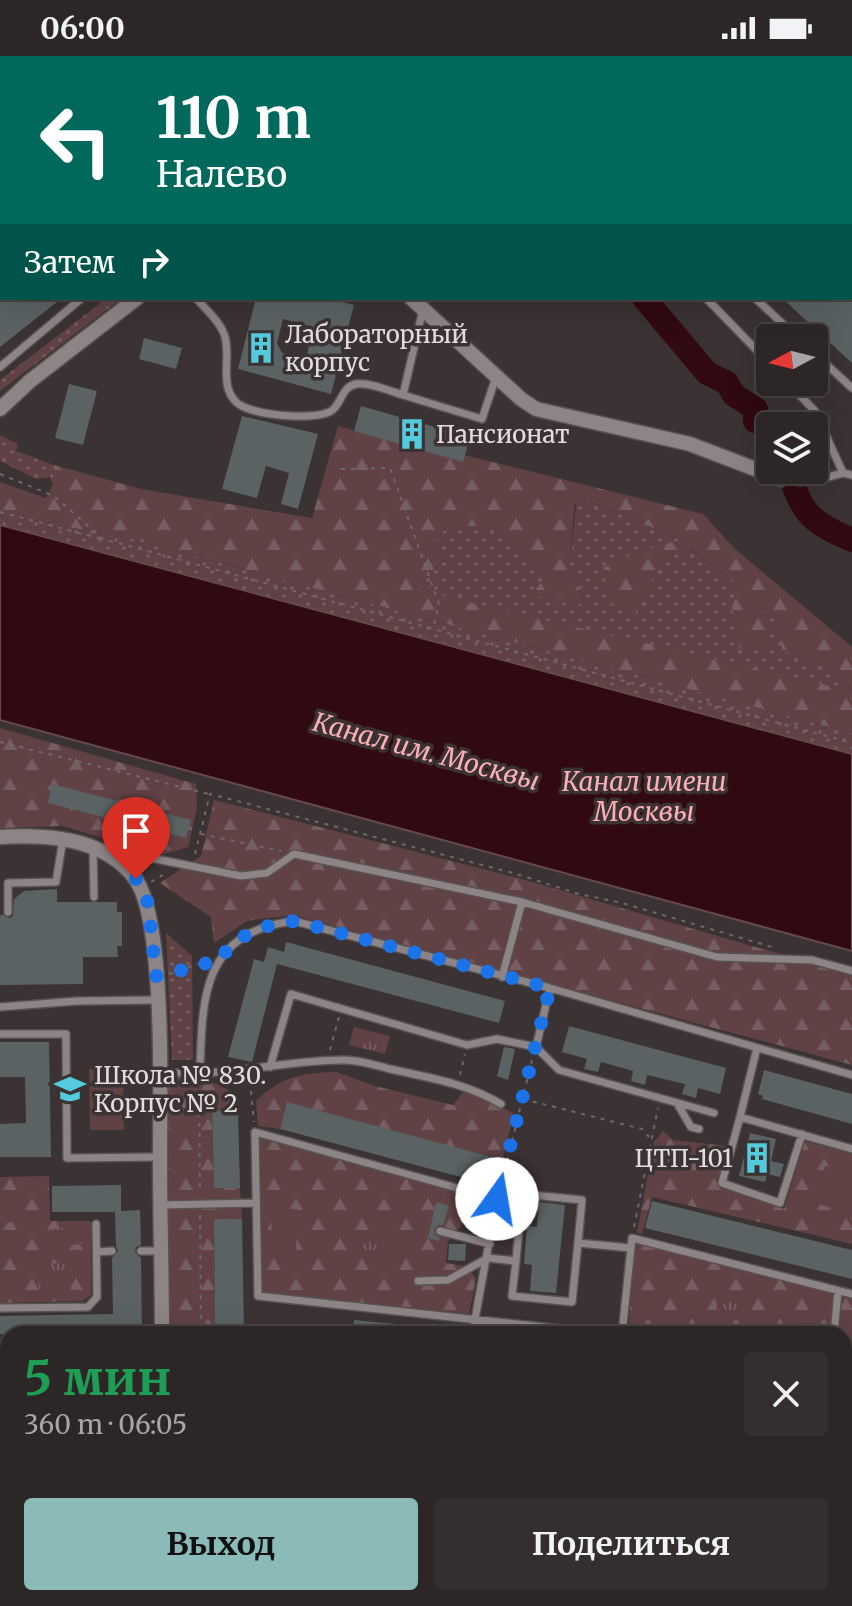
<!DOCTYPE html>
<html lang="ru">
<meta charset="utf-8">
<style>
:root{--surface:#2c2626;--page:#342e2e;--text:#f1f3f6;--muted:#a6a5a7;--line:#484343;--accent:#8bbbb9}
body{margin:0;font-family:Merriweather,serif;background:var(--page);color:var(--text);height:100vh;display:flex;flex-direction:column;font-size:30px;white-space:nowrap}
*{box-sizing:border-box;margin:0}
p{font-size:26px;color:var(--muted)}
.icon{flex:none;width:44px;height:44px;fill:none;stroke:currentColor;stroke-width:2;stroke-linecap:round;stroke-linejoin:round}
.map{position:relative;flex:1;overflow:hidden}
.sheet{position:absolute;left:0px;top:1270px;width:852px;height:280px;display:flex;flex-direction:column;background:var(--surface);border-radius:24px 24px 0 0;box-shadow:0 8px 32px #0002,0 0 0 2px var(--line)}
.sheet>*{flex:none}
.hud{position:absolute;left:0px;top:0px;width:852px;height:244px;box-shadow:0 8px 32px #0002,0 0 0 2px var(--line);background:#00695c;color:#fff;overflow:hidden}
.needle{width:52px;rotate:263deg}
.tools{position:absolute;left:756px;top:268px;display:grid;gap:16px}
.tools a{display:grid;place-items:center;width:72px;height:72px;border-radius:8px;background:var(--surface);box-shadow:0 8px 32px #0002,0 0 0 2px var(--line);font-size:40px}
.pin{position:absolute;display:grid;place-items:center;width:68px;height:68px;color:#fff;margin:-82px -34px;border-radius:50% 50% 50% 0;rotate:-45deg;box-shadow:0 0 8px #0007}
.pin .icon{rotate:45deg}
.me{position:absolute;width:88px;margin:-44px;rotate:13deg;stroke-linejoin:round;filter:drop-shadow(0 0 6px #0008)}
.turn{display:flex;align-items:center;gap:28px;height:168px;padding:0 24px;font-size:36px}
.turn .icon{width:104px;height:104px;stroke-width:2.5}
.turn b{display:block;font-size:56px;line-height:68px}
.then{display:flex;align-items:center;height:76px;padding:0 24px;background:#0003;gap:16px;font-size:30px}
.round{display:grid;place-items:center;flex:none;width:84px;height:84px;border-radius:8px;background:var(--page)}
.overview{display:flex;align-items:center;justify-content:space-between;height:136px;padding:0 24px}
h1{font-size:48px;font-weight:700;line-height:60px;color:#1e9e55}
.button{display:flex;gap:16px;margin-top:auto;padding:16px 24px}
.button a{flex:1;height:92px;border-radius:8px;background:var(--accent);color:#111;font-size:32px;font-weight:700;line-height:92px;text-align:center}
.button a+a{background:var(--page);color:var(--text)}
.status{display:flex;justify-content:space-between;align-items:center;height:56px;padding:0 40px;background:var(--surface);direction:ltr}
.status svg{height:22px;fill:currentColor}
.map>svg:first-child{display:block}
</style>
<div class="status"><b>06:00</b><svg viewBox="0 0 49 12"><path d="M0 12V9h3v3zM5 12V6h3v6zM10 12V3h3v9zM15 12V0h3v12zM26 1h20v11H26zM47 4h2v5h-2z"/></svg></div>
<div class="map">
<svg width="852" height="1550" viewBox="0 0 852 1550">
<defs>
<pattern id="grass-dots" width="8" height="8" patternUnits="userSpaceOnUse" patternTransform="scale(2)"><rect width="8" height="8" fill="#604245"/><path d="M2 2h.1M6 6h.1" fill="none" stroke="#765d5f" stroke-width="1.8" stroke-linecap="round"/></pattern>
<pattern id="forest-firs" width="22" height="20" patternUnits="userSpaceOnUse" patternTransform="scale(2)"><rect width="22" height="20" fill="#604245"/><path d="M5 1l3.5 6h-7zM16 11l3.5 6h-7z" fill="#765d5f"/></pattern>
<pattern id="park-tufts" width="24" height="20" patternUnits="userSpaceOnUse" patternTransform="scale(2)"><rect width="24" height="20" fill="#604245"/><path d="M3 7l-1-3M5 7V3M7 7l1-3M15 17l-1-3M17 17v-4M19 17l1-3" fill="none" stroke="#765d5f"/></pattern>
</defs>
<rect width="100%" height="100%" fill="#3a3233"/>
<path fill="url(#grass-dots)" d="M107 242H122L0 335V324Z
M0 379 18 388 16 395 54 409 53 429 50 421 36 423 0 405Z
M577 440 683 485 639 495 634 559 662 505 689 493 738 528 732 553 764 552 777 560 782 594 841 616 851 636 437 539 412 528 446 504 436 485 447 470H492L531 502 545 521 533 539 585 548 570 509Z
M0 459 120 480 852 677V698L0 469Z
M166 877 192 900 193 1004H172Z
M0 1361H8V1434H0Z
M0 1498 8 1500V1542H149V1550H0Z"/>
<path fill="url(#forest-firs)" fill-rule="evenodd" d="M338 370 462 405 464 399 703 458 734 492 852 591V677L120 480 0 459V426L46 442 53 429 54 409 141 433 312 462ZM578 440 681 484 639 495 604 511 607 545 634 559 662 505 690 493 738 528 732 552 740 593 767 592 765 552 777 560 782 594 841 616 851 635 437 539 413 529 446 503 436 485 446 470H492L531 502 545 521 532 539 585 549 570 509 574 453Z
M0 672 196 728 197 752 188 791 161 799 63 770 0 772Z
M214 744 518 822 852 919V1009L293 859 247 865 214 887 211 861 160 827 201 800Z
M336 1016 375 1030 453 1049 464 1035 514 1057 494 1138 487 1136 494 1102 288 1047 280 1073 258 1070 256 1045C282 1020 301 1017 336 1016Z
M168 1021C195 1023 218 1023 239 1042L238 1055 212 1056 214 1132H240L242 1163 214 1164 215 1276 241 1278H170Z
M663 1075 673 1084 727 1090 718 1130 784 1153 805 1085 852 1098V1188L652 1141 642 1178 637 1177 654 1086Z
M259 1080 473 1141 486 1151 484 1165 468 1162 448 1185 446 1207 466 1210 476 1223 469 1258 262 1236Z
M49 1120 50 1165H91V1239L83 1245 0 1247V1121Z
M636 1187 833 1238 830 1278H656L628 1275Z
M842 1240 852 1243V1317H844V1278H839Z
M179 1542H216L217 1549 260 1547V1542H322L278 1545V1550H179Z
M403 1542H486L485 1550H403Z
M512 1542H613L612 1550H560Z
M624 1542H805L804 1550H624Z"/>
<path fill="url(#park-tufts)" d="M354 971 390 980 385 998 349 989Z
M82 1172V1188L51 1192V1173Z
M359 1174 401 1180 398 1204 356 1198Z
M70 1207 71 1236 39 1237V1208Z
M718 1235 749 1238 746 1261 716 1258Z"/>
<path fill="#604245" d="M123 1012 124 1074H90L89 1013Z
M825 1110 852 1117V1157L815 1147Z
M21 1134V1166L0 1167V1135Z
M272 1152 297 1153 296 1201 271 1200Z"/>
<path fill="#300911" stroke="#65494e" stroke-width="2" d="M0 469 852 698V895L0 664Z"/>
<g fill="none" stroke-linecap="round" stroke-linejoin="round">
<path stroke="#300911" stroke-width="24" d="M644 242 707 317 727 327 734 339 756 353 755 365 772 370
M789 414C800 457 812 467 852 484"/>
</g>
<path fill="#5a6263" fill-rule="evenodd" d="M0 242H62L0 291Z
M256 242H326L354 249 331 338 238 313ZM283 263 309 270 308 275 312 276 306 303 282 297 277 287Z
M782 242H852V307L840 296Z
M144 282 182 292 176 313 139 303Z
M69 328 97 335 83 389 55 382Z
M361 350 470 381 463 406 354 375Z
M242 360 318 378 298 453 281 448 289 417 266 410 257 442 222 433Z
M52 728 191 764 186 782 48 747Z
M57 833V846H117V856H122V890H117L118 901H83V928L0 929V860L2 858 9 862 13 860 14 843 24 835Z
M286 886 505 945 499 967 277 908 252 1006 228 1001 254 903 264 906 268 891 284 896Z
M569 970 726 1012 720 1038 698 1032 696 1042 682 1038 685 1028 647 1019 645 1029 631 1025 633 1015 601 1006 598 1016 584 1013 587 1003 562 996Z
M0 986H49L51 1101H0V1068L26 1067 25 1021H0Z
M504 991 515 993 508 1024 497 1020Z
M764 1014 852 1038V1068L762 1043 763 1040 758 1038Z
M287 1046 495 1102 487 1128 280 1073Z
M212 1055H238L240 1132H214Z
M750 1077 776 1083 771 1105 784 1108 780 1121 767 1118 765 1126 739 1120Z
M121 1129V1155L140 1154 141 1189 136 1191 135 1196 141 1202 142 1278H0V1260L113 1258 112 1202 118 1195 116 1190 115 1156H52V1130Z
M652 1145 852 1194V1223L645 1172Z
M436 1146 449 1150 443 1169H438L434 1173 435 1179 440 1182 439 1185 428 1182Z
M539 1146 565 1149 556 1237 530 1235 532 1209 524 1208 527 1170 537 1171Z
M214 1163H242L244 1277 215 1276Z
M449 1188H466L465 1205 448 1204Z
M354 1264 416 1270 415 1278H353Z"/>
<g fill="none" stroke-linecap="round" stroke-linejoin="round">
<defs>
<path id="lane" d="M503 0 505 2
M850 113 852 111
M850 213 852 215
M196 242C206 254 221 266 225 281 231 302 219 329 236 346 251 360 315 365 331 355 342 348 341 331 356 328 369 326 390 335 403 339
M706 242 770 308
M755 242 798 282
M423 253 403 339 482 363 496 321
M814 297 852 332
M0 311 82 242
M787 326 815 355 843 417 852 419
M781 423C804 429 821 423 843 417
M93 792 94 841
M125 810 146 801 241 820 267 817 294 798 522 846 717 901 812 904 852 915
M8 856V827L56 826 63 783
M502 921 522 846
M0 951 77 945 157 944
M0 978H66L67 1102 160 1101
M536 991 550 932
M757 992 740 1061 852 1093
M270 1011 291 938 467 989 497 983 536 991 559 1014 714 1057
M161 1017H200C202 941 202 876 294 865L550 932 852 1019
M200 1017C247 1016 294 1004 341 1004 357 1003 374 1009 390 1013 430 1022 465 1027 501 1048
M677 1047 691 1071 699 1073
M740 1061 722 1127 780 1147 802 1078
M161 1149 256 1147
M440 1175 490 1188
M141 1195H161
M97 1196 112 1195
M516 1205 522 1138 582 1144 578 1187
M418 1225 448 1224 488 1202 516 1205 512 1240 572 1246 578 1187 631 1192
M0 1252 88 1251 97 1241 96 1168
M473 1278 475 1263 497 1143 255 1076 258 1240 608 1278
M622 1278 632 1182 852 1238
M834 1278 838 1235
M844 1320 852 1321
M0 1434H8
M844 1526 852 1525
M396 1550V1542
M617 1550V1542
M809 1550 810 1542"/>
<path id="street" d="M114 0 116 2
M453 2 454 0
M411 242 521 343 536 353 690 388 781 423
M0 353 30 325 137 242
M0 781C45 778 104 782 134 821 166 861 160 1045 160 1102 160 1161 162 1219 162 1278
M164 1542 165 1550"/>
<path id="secondary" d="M0 1319H8
M0 1346H8
M844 1389 852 1390
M844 1416 852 1417"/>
</defs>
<use href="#lane" stroke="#575152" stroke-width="10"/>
<use href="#street" stroke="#575152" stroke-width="17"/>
<use href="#secondary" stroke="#575152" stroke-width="21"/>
<path stroke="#6f6869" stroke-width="2" stroke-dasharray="4 6" stroke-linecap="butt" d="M17 0V2
M66 0V2
M378 0V2
M434 2 435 0
M0 16 2 14
M0 22 2 25
M341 413 390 412 439 548 433 572
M0 418 54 440 103 483 852 687
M0 456 102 483
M0 686 209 738
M201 778 281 795
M195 798 210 738 513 817 579 838 622 847 772 891
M151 826 166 817
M169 918 205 906
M330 994 339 961
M460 1019 465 998
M250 1025 254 1066
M199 1027 200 1137
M523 1043 642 1073 649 1081
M500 1134 532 1004
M200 1159 201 1278
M634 1171 658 1052
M0 1498 8 1500
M0 1542 30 1550
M579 1542 590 1550
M255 1550 259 1542
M310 1550 384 1545"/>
<use href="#lane" stroke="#8d8485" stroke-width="7"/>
<use href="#street" stroke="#8d8485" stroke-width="14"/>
<use href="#secondary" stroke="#8d8485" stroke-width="18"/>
<path stroke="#bfbabb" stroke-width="2" d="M0 1336 8 1335
M844 1406 852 1407"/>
</g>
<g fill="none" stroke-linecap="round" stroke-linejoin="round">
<path stroke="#1a73e8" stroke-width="14" stroke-dasharray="0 25.2" d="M136 823 148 847 156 920C177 918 196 907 218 906 236 878 263 869 294 865L550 932 497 1143"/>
</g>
<defs>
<symbol id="building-bare" viewBox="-9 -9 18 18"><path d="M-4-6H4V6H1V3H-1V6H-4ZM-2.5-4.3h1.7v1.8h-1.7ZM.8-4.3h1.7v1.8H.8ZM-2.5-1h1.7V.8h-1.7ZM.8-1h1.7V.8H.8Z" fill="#54cadc" stroke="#3a3233" stroke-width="2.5" paint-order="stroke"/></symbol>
<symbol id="school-bare" viewBox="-9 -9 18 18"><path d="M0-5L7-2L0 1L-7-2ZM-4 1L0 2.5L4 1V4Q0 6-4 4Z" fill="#54cadc" stroke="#3a3233" stroke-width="2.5" paint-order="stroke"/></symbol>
</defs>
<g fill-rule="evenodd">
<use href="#building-bare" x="239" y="270" width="44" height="44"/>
<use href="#building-bare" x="390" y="356" width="44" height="44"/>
<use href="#school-bare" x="48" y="1011" width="44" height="44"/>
<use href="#building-bare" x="735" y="1080" width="44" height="44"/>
</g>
<g text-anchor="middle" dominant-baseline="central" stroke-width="7" stroke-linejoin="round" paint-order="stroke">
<g font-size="24" fill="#e2ddde" stroke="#3a3233" text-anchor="start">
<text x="285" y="278">Лабораторный<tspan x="285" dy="28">корпус</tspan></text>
<text x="436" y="378">Пансионат</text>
<text x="94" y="1019">Школа № 830.<tspan x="94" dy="28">Корпус № 2</tspan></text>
<text x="733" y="1102" text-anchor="end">ЦТП-101</text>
</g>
<g font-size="26" font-style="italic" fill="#feaeb6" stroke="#3a3233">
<text transform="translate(426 695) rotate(15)">Канал им. Москвы</text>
<text x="644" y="725">Канал имени<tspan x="644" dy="30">Москвы</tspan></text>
</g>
</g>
</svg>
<div class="tools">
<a><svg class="needle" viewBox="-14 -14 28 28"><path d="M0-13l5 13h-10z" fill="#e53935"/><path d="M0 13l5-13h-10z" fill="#a6a5a7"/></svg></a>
<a><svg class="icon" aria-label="layers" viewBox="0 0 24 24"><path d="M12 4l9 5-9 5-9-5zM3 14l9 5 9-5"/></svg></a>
</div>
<div class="pin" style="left:136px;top:823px;background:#d93025"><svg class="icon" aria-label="arrive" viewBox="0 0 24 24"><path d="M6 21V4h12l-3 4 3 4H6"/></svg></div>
<svg class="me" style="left:497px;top:1143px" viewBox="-20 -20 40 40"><circle r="19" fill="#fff"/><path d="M0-13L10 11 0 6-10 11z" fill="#1a73e8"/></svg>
<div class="hud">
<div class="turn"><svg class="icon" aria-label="left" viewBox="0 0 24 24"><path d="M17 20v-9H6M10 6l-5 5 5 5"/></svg><div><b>110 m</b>Налево</div></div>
<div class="then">Затем<svg class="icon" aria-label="right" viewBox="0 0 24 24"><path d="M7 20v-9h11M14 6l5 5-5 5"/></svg></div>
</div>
<section class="sheet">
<div class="overview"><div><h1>5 мин</h1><p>360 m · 06:05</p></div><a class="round"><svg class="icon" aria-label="close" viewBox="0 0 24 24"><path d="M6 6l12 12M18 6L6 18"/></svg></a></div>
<div class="button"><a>Выход</a><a>Поделиться</a></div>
</section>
</div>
